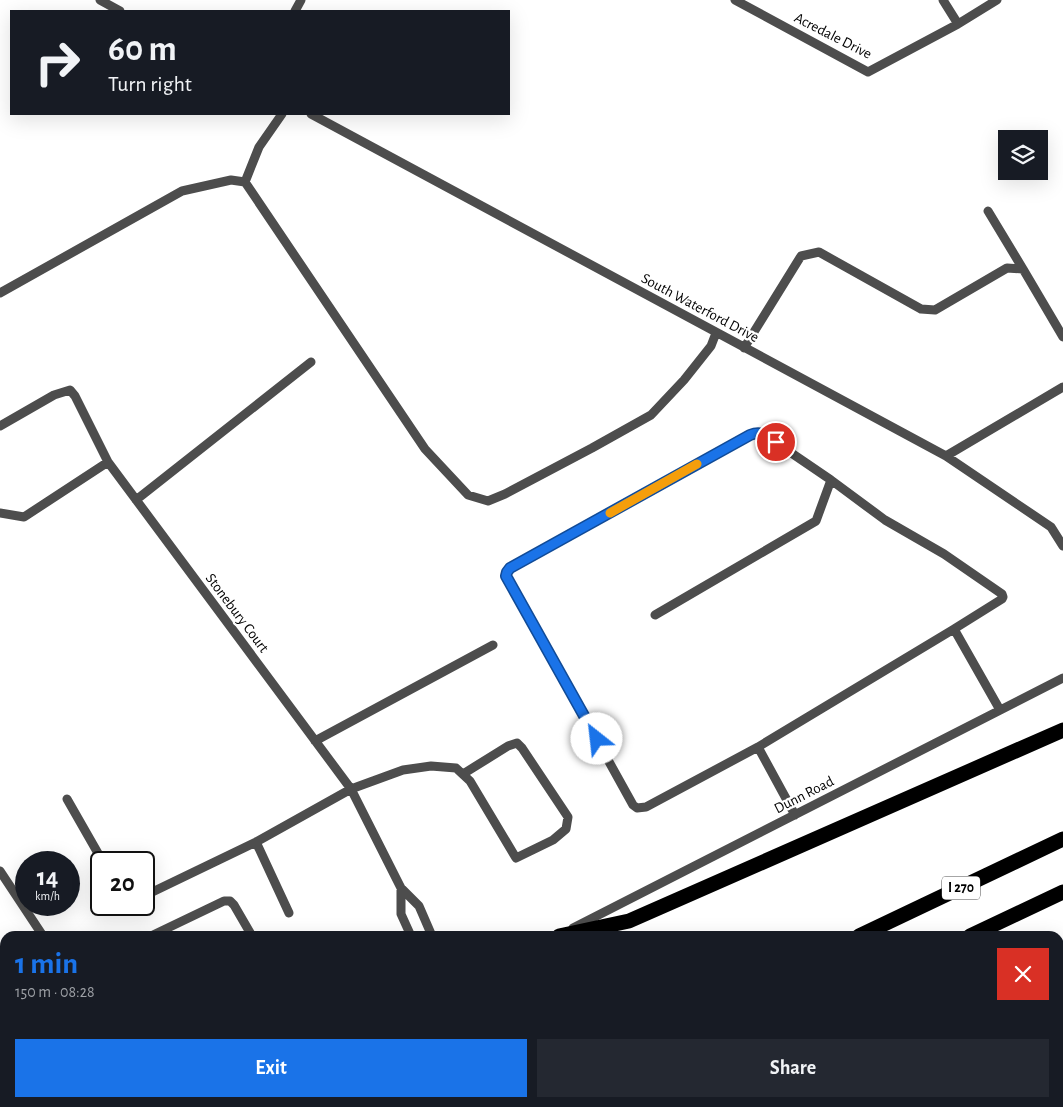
<!DOCTYPE html>
<meta charset="utf-8">
<style>
:root{--surface:#171b24;--page:#242831;--text:#f1f3f6;--muted:#9ea1a6;--accent:#1a73e8}
body{margin:0;font-family:"Alegreya Sans",sans-serif;background:var(--page);color:var(--text);height:100vh;display:flex;flex-direction:column;font-size:19px;white-space:nowrap}
*{box-sizing:border-box;margin:0}
p{font-size:16px;color:var(--muted)}
.icon{flex:none;width:28px;height:28px;fill:none;stroke:currentColor;stroke-width:2;stroke-linecap:round;stroke-linejoin:round}
.map{position:relative;flex:1;overflow:hidden}
.panel{position:absolute;left:0px;top:931px;width:1064px;height:176px;display:flex;flex-direction:column;background:var(--surface);border-radius:15px 15px 0 0;box-shadow:0 5px 20px #0002}
.panel>*{flex:none}
.guide{position:absolute;left:10px;top:10px;width:500px;height:105px;border-radius:0px;box-shadow:0 5px 20px #0002;background:#171b24;color:var(--text);overflow:hidden}
.tools{position:absolute;left:998px;top:130px;display:grid;gap:10px}
.tools a{display:grid;place-items:center;width:50px;height:50px;border-radius:0px;background:var(--surface);box-shadow:0 5px 20px #0002;font-size:25px}
.speed{position:absolute;left:15px;top:851px;display:flex;gap:10px;font-size:25px;font-weight:700;text-align:center}
.speed>*{display:grid;place-content:center;width:65px;height:65px;border-radius:50%;background:var(--surface);box-shadow:0 5px 20px #0002;line-height:1}
.speed small{font-size:12px;font-weight:400}
.speed .limit{border:2px solid #111;border-radius:8px;background:#fff;color:#111}
.pin{position:absolute;display:grid;place-items:center;width:42px;height:42px;color:#fff;margin:-21px;border:2px solid #fff;border-radius:50%;box-shadow:0 1px 5px #0007}
.me{position:absolute;width:55px;margin:-28px;rotate:331deg;stroke-linejoin:round;filter:drop-shadow(0 0 4px #0008)}
.turn{display:flex;align-items:center;gap:18px;height:105px;padding:0 15px;font-size:22px}
.turn .icon{width:65px;height:65px;stroke-width:2.5}
.turn b{display:block;font-size:35px;line-height:42px}
.round{display:grid;place-items:center;flex:none;width:52px;height:52px;border-radius:0px;background:var(--page)}
.summary{display:flex;align-items:center;justify-content:space-between;height:85px;padding:0 15px}
h1{font-size:30px;font-weight:600;line-height:38px;color:var(--accent)}
.primary-button{display:flex;gap:10px;margin-top:auto;padding:10px 15px}
.primary-button a{flex:1;height:58px;border-radius:0px;background:var(--accent);color:#fff;font-size:20px;font-weight:600;line-height:58px;text-align:center}
.primary-button a+a{background:var(--page);color:var(--text)}
.map>svg:first-child{display:block}
</style>
<div class="map">
<svg width="1063" height="1107" viewBox="0 0 1063 1107">
<rect width="100%" height="100%" fill="#fff"/>
<g fill="none" stroke-linecap="round" stroke-linejoin="round">
<path stroke="#4d4d4d" stroke-width="9" d="M100 0 120 11
M735 0 868 72 958 24 997 0
M943 0 958 24
M295 11 301 0
M282 114 259 147 245 182 425 449 468 495 488 501 505 494 592 448 651 415 684 380 711 346 716 333
M311 114 946 456 1051 527 1063 546
M988 211 1023 269
M0 293 182 191 231 180 245 182
M744 348 801 256 819 252 921 309 935 310 1007 268 1023 269 1063 337
M0 426 54 395 70 390 75 396 108 462 24 517 0 513
M946 456 1063 387
M108 462 351 789 401 888 419 906 432 936
M136 500 311 362
M655 615 816 521 831 480
M315 741 493 645
M758 747 646 807 637 808 633 805 506 576 507 572 510 568 750 435 762 433 831 480 885 520 944 554 1002 594 1003 597 1002 599 954 629
M67 799 103 862
M795 815 758 747 954 629 1000 710
M256 842 289 913
M0 871 43 936
M401 888V914L411 936
M144 896 256 842 351 789 403 770 431 766 456 768 470 781 516 858 553 840 566 829 568 817 522 748 517 743 508 746 463 774
M573 928 1063 678
M151 936 224 901H230L234 905 252 936
M1059 990 1063 988
M153 1102 156 1107
M964 1102 967 1107
M215 1107 224 1102
M815 1107 824 1102
M1047 1107 1056 1102"/>
<path stroke="#000" stroke-width="15" d="M559 936 629 921 1063 730
M859 936 1063 839
M970 936 1063 892
M485 1107 495 1102
M602 1107 612 1102"/>
</g>
<g fill="none" stroke-linecap="round" stroke-linejoin="round">
<defs>
<path id="route" d="M597 739 506 576 507 572 510 568 750 435C762 430 766 436 776 442"/>
</defs>
<use href="#route" stroke="#114b97" stroke-width="12"/>
<use href="#route" stroke="#1a73e8" stroke-width="9"/>
<path stroke="#f59e0b" stroke-width="9" d="M610 513 697 464"/>
</g>
<g text-anchor="middle" dominant-baseline="central" stroke-width="4.5" stroke-linejoin="round" paint-order="stroke">
<rect fill="#fff" stroke="#4c4c4c" stroke-width="1" x="942" y="876.5" width="38" height="23" rx="4"/>
<g font-size="14" font-weight="bold" fill="#000">
<text x="961" y="888">I 270</text>
</g>
<g font-size="15" fill="#000" stroke="#fff">
<text transform="translate(833 36) rotate(27)">Acredale Drive</text>
<text transform="translate(700 308) rotate(28)">South Waterford Drive</text>
<text transform="translate(237 613) rotate(53)">Stonebury Court</text>
<text transform="translate(804 795) rotate(-27)">Dunn Road</text>
</g>
</g>
</svg>
<div class="tools">
<a><svg class="icon" aria-label="layers" viewBox="0 0 24 24"><path d="M12 4l9 5-9 5-9-5zM3 14l9 5 9-5"/></svg></a>
</div>
<div class="speed"><div>14<small>km/h</small></div><div class="limit">20</div></div>
<div class="pin" style="left:776px;top:442px;background:#d93025"><svg class="icon" aria-label="arrive" viewBox="0 0 24 24"><path d="M6 21V4h12l-3 4 3 4H6"/></svg></div>
<svg class="me" style="left:597px;top:739px" viewBox="-20 -20 40 40"><circle r="19" fill="#fff"/><path d="M0-13L10 11 0 6-10 11z" fill="#1a73e8"/></svg>
<div class="guide">
<div class="turn"><svg class="icon" aria-label="right" viewBox="0 0 24 24"><path d="M7 20v-9h11M14 6l5 5-5 5"/></svg><div><b>60 m</b>Turn right</div></div>
</div>
<section class="panel">
<div class="summary"><div><h1>1 min</h1><p>150 m · 08:28</p></div><a class="round" style="background:#d93025;color:#fff"><svg class="icon" aria-label="close" viewBox="0 0 24 24"><path d="M6 6l12 12M18 6L6 18"/></svg></a></div>
<div class="primary-button"><a>Exit</a><a>Share</a></div>
</section>
</div>
